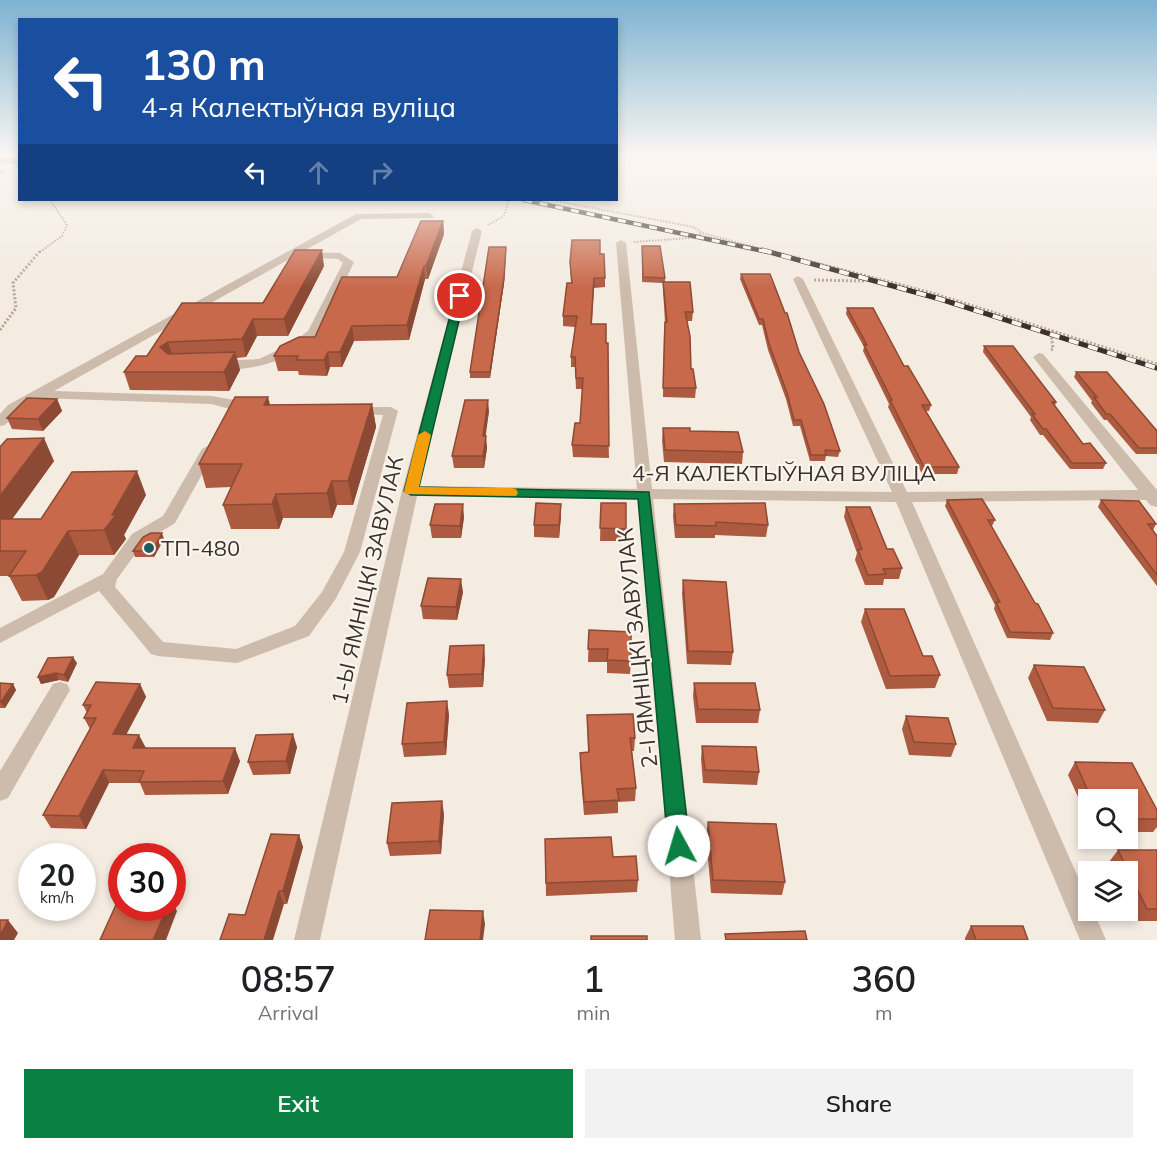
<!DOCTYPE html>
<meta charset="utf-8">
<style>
:root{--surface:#fff;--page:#f2f2f2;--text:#202124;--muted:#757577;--accent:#0b8043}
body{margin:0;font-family:Mulish,sans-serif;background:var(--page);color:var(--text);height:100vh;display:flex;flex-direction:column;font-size:22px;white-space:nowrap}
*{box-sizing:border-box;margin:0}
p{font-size:20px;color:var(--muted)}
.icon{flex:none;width:33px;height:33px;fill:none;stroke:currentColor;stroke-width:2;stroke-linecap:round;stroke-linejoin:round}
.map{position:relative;height:940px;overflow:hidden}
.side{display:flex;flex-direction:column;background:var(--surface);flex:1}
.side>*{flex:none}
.hud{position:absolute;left:18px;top:18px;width:600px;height:183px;border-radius:0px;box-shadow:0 3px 9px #0003;background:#1a4fa0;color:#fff;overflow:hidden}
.buttons{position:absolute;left:1078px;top:789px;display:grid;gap:12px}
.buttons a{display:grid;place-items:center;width:60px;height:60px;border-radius:0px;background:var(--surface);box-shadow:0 3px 9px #0003;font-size:30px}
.speed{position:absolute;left:18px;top:843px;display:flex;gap:12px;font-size:30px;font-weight:700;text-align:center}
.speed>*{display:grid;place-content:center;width:78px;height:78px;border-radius:50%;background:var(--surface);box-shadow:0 3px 9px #0003;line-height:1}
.speed small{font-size:15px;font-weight:400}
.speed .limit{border:9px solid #d22;background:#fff;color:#111}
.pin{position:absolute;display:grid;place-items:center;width:51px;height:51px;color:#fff;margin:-26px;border:3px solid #fff;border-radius:50%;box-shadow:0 2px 6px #0007}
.me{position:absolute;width:66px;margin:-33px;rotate:354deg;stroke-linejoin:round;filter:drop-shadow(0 0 4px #0008)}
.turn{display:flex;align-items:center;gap:21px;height:126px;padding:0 24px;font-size:27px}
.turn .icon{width:78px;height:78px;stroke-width:2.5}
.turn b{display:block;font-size:42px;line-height:51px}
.lanes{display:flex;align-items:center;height:57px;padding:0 24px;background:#0003;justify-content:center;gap:30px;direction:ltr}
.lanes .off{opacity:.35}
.eta{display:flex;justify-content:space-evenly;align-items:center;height:102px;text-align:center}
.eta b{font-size:36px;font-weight:600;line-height:42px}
.action{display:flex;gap:12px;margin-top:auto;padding:12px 24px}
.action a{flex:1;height:69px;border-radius:0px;background:var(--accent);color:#fff;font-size:24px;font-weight:600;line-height:69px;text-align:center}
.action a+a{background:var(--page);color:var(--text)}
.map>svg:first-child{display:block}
</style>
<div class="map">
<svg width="1157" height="940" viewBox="0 0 1157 940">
<rect width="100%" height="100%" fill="#f4ebe1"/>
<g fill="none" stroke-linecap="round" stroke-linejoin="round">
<path stroke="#b9a596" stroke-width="2" stroke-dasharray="1.5 1.5" stroke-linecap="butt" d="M551 200 694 227 702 233 773 252
M488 225 504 216 509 200
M634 242 690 238 702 233
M40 252 62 236 67 225 50 200"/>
<path stroke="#b9a596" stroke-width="3" stroke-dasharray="2 2" stroke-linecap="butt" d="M767 250 932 293 1157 364
M814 280 865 281 870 276
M0 330 16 308 13 283 41 250
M1051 350 1053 349 1051 333 1053 331"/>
<path fill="#cdbbac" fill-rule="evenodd" d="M0 169H5L6 171 0 175Z
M429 213 434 216 432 218 361 219 54 391 212 396 256 404 258 407 256 410H234L211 404 41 398 18 411 5 425 0 426V414L8 405 356 214Z
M477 228 482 231 419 486 637 489 616 243 621 240 626 243 652 489 892 492 793 279 798 276 803 279 907 492 1138 490 1033 357 1039 353 1043 354 1157 490V507L1150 505 1146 500 912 502 1089 902V910H1093L1106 940H1080L896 502 653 499 701 940H675L638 499 417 496 320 940H294L402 491 472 231Z
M304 252 340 253 354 262C343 285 333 312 319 333 302 359 242 375 213 368L211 365 213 362 217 361 259 359 291 344 308 331 343 263 338 259 300 257 299 255Z
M353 407H391L398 411 360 552 335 600 309 636 237 663 158 656 151 654 99 591 0 643V628L103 574 132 534 163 516 202 449 209 445 216 449 175 523 144 542 117 579 115 587 163 642 236 649 295 626 322 592 344 552 383 415 348 414 346 411Z
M60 682 67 684 70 690 8 798 0 801V771L53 684Z"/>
<defs>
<path id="rail-far1" d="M524 200 768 252"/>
<path id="rail" d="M762 250 940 299 1157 368"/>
</defs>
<use href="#rail-far1" stroke="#3b302b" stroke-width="4.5"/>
<use href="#rail" stroke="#3b302b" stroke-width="5"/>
<use href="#rail-far1" stroke="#fbf5ee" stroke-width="3" stroke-dasharray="8" stroke-linecap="butt"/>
<use href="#rail" stroke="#fbf5ee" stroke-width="4" stroke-dasharray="10" stroke-linecap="butt"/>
</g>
<path fill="#ac5a40" d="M0 156H20V166L3 162Z
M443 221 444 234 428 279H425L409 340 354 341 342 367H330L327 376 299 375 298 371H278L274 356 315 337 397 277Z
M642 246 665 278V282L693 312 692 321H687L691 369 696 388 695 398 663 397 664 331 665 322 663 290V283L642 282Z
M506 252 504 283 490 378H470V372Z
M600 254 605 278V287L594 288 592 324 606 343 609 458 573 457 572 445 580 423 583 389H576L575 367H571V357L575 327 563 326V316L571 283 570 262Z
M324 266 288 336H257L246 357 237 358 240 370 229 391 130 390 124 372 147 356 182 303H263Z
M741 274 799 352 840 451 838 457 826 456 825 461H810L800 426H793L786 399 768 350 762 325H759L740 279Z
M847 308 904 366 931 405 929 411H926L959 467 957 474H922L888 407 889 404 863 351 864 347 846 314Z
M984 346 1056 402 1055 406 1083 444 1106 463 1103 469H1070L1043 435H1040L1030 420 1031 417 983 352Z
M1076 372 1157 431V454H1136L1107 420H1104L1091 403 1092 401 1074 377Z
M57 399 62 411 43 431 12 429 7 418Z
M372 404 376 427 353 505H337L332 518H283L279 529H231L223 505 231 487 206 488 199 464 270 405Z
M489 411 485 436 487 448 484 468H454L452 456Z
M663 428 690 431 743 452 742 464 664 462 662 440Z
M0 447 54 461 12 519H41L146 495 124 535 126 539 114 555H79L54 597 48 600 22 601 9 576H0Z
M947 500 995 520 992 526H991L1035 603 1053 633 1050 640 1007 638 994 609 995 605 945 506Z
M1101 500 1156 524 1153 530 1157 536V586L1098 507Z
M601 503 626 529V541H600Z
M674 504 768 525 766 537 715 535V538H675L673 516Z
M846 507 887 549 902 568 899 579H884L883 585H865L855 560 857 553 844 517Z
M561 516 559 538 534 537V525Z
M464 517 461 538H432L430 525Z
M164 539 154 557H135L133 551Z
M683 580 733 652 731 665 687 664 682 593Z
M463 592 457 620 423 619 421 606Z
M865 609 923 656 940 675 935 688 886 689 861 622Z
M589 630 631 661 630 674 607 673V662H588Z
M485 658 483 687 449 688 447 675Z
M77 663 68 682 59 680 41 684 38 677Z
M1034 665 1105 710 1098 723 1047 721 1028 678Z
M0 683 13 684 16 690 5 708H0Z
M694 683 760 710 758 723H696L693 696Z
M140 684 146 697 126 735 145 748 240 761 228 794 145 795 140 783H109L86 829 51 828 43 815 90 729 84 718 87 713 83 705Z
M449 714 446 755 404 757 402 744Z
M587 715 635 738 634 751H632L636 788 635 801 618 802V813L584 815 580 766V753L588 752Z
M906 716 956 744 951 757 909 755 902 729Z
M702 746 759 772 757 785 703 783 701 759Z
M297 747 290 774 253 775 248 762Z
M1075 762 1157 810V827L1153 832H1128V800H1089V821L1068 775Z
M444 814 441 854 390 856 387 843Z
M708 822 785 882 782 895 711 893 706 835Z
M299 835 303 847 287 904H284L245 915Z
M545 839 613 857 638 880 637 892 546 896Z
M1118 850H1157V921H1138L1128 901V872H1114L1109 862Z
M971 926 1028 940H965V938Z"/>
<path fill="#8c4a34" d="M2 157 3 162 0 164V158Z
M443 221 444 234 428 279 426 266Z
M506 247 504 283 490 378V372Z
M322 250 324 266 288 336 284 319Z
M424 266 425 279 409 340 407 325Z
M253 319 257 336 246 357 242 339Z
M352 326 354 341 342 367 340 352Z
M168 342 174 360 160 347Z
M235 352 240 370 229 391 224 372Z
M328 352 330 367 327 376 324 360Z
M268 397 274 419 264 405Z
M57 399 62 411 43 431 38 419Z
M488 400 489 411 484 448 483 436Z
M372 404 376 427 353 505 348 481Z
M486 436 487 448 484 468 483 456Z
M44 438 54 461 0 536V496Z
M137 471 146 495 124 535 126 539 114 555 104 530 112 515Z
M332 481 337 505 332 518 327 493Z
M276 494 283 518 279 529 272 504Z
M463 504 464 517 461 538 460 526Z
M561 504V516L559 538V525Z
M68 531 79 555 54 597 48 600 36 575Z
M162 533 164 539 154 557 152 551Z
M461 579 463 592 457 620 456 607Z
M484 645 485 658 483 687 482 674Z
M73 657 77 663 68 682 64 675Z
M56 673 59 680 41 684 38 677Z
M13 684 16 690 5 708 1 702Z
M140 684 146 697 119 748 113 734Z
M447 701 449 714 446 755 444 742Z
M293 734 297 747 290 774 286 761Z
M139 735 146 748H133Z
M235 748 240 761 228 794 223 781Z
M103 770 109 783 86 829 79 816Z
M442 801 444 814 441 854 439 841Z
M299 835 303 847 287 904 283 891Z
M279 891 284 904 273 940H264Z
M172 902 177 911 166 940H153L167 908H172Z
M483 911 485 924 483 940H480Z
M8 920 18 933 14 940H0V936Z"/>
<path fill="#c8694b" stroke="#8c4a34" stroke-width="1.5" d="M0 156H20V161L2 157 0 158Z
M421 221H443L426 266H424L407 325 352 326 340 352H328L324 360H296L298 356H274L280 346 299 337H315L342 277H397Z
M572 240H600V254H604L605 278H594L591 324H606V343H608L609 446 572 445 575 423H580L583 378H576L575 357H571L577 316H563L567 283H572L570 262Z
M642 246H660L665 278 643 277Z
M489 247H506L504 278 490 372H470Z
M295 250H322L284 319H253L242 339 168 342 160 347 168 354 235 352 224 372H124L136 356H147L182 303H263Z
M741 274H770L785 313H787L799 352 824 404 840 451 825 450 826 455H811L801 420H794L787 393 769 344 763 319H759Z
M663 282H690L693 312H685L690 336 691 369H693L696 388H663L665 322H667Z
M847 308H873L904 366H908L931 405H922L959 467H924L890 400H892L864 345H867Z
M984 346H1013L1056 402H1052L1083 444 1090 443 1106 463H1072L1046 429H1043L1032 414H1035Z
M1076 372H1107L1157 431V448H1139L1110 414H1106L1094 397H1097Z
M235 397H268L264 405 372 404 348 481H332L327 493 276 494 272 504 223 505 242 464H199Z
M27 398 57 399 38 419 7 418Z
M465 400H488L483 436H486L483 456H452Z
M663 428H690V431L738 432 743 452 665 450Z
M44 438 0 496V447L7 439Z
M137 471 112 515H116L104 530 68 531 42 572 36 575 9 576 26 551H0V519H41L72 472Z
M982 499 995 520H988L1035 603 1038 604 1053 633 1010 632 996 602H1000L947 500Z
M1101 500 1139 501 1156 524H1148L1157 536V575Z
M536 503 561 504 559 525H534Z
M601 503H626V529L600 528Z
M765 503 768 525 716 522V526L676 525 674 504Z
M435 504H463L460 526 430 525Z
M846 507H870L887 549H893L902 568 883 569 886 574 868 575 858 550 862 549Z
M151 533H162L152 551H133L143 537Z
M428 578 461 579 456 607 421 606Z
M683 580 726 582 733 652 688 651Z
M865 609H904L923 656H932L940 675 890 676Z
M589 630 631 632V661L607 660 608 649H588Z
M484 645 482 674 447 675 450 646Z
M73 657 64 675 56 673 38 677 48 658Z
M1034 665 1084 667 1105 710 1053 708Z
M96 682 140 684 113 734 139 735 133 748H235L223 781 139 782 144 771 103 770 79 816 43 815 96 718H84L91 705H83Z
M0 683 13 684 1 702H0Z
M694 683H755L760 710 698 709Z
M447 701 444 742 402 744 407 703Z
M633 714 635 738H630L636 788 617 789 619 800 584 802 580 753 589 752 587 715Z
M906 716 948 718 956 744 914 742Z
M293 734 286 761 248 762 256 735Z
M702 746 756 747 759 772 705 770Z
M1075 762 1132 763 1157 810V819H1128V800H1092Z
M442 801 439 841 387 843 392 803Z
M708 822 776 824 785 882 713 880Z
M271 834 299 835 283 891H279L264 940H220L229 914 245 915Z
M611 837 613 857 636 856 638 880 546 883 545 839Z
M1118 850H1157V909H1147Z
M120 896H122V908H167L153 940H100Z
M430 910 483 911 480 940H425Z
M0 920H8L0 936Z
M971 926H1023L1028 940H976Z
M805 931 807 940H726L725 934Z
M591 936H647V940H591Z"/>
<linearGradient id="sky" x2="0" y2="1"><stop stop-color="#7eb2d2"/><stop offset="0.54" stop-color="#faf6f2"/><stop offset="1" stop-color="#faf6f2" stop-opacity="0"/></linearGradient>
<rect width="1157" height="288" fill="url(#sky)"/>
<path fill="#0b8043" stroke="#07532c" stroke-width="1.5" d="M456 293 465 296 419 487 649 492 690 846 687 853 679 856 672 853 668 846 638 499 411 495 404 491Z"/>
<path fill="#f59e0b" d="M425 431 431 435 419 487 511 488 516 489 518 493 516 496 406 494 404 491 418 435Z"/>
<circle fill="#1f5a5e" stroke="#fbf5ee" stroke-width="2" cx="149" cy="548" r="6"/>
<g text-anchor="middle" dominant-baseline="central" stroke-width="4.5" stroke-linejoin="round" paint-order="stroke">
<g font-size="22" fill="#3b302b" stroke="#fbf5ee">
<text x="784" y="473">4-Я КАЛЕКТЫЎНАЯ ВУЛІЦА</text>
<text transform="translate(367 580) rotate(-77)">1-Ы ЯМНІЦКІ ЗАВУЛАК</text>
<text transform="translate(637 648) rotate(-96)">2-І ЯМНІЦКІ ЗАВУЛАК</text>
</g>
<g font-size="22" fill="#3b302b" stroke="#fbf5ee" text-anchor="start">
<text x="161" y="548">ТП-480</text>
</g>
</g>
</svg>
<div class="buttons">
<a><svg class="icon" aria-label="search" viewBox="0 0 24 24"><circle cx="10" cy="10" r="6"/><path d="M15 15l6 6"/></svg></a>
<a><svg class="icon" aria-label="layers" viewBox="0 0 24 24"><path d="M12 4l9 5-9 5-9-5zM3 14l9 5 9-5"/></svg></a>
</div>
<div class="speed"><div>20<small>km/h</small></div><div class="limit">30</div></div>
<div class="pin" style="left:460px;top:296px;background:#d93025"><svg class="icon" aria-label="arrive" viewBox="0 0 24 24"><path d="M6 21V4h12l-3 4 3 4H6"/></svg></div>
<svg class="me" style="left:679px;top:846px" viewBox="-20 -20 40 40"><circle r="19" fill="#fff"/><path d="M0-13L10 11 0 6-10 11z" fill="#0b8043"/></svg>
<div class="hud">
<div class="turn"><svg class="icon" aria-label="left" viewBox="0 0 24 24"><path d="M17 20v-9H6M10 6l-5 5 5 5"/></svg><div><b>130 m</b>4-я Калектыўная вуліца</div></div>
<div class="lanes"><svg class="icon" aria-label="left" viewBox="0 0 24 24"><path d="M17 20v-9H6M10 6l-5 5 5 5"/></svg><svg class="icon off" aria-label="ahead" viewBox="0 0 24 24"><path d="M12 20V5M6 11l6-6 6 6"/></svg><svg class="icon off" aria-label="right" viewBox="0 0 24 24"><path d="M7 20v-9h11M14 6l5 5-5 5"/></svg></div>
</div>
</div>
<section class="side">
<div class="eta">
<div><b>08:57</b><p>Arrival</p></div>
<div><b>1</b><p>min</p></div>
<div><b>360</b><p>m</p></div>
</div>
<div class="action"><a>Exit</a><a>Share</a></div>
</section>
